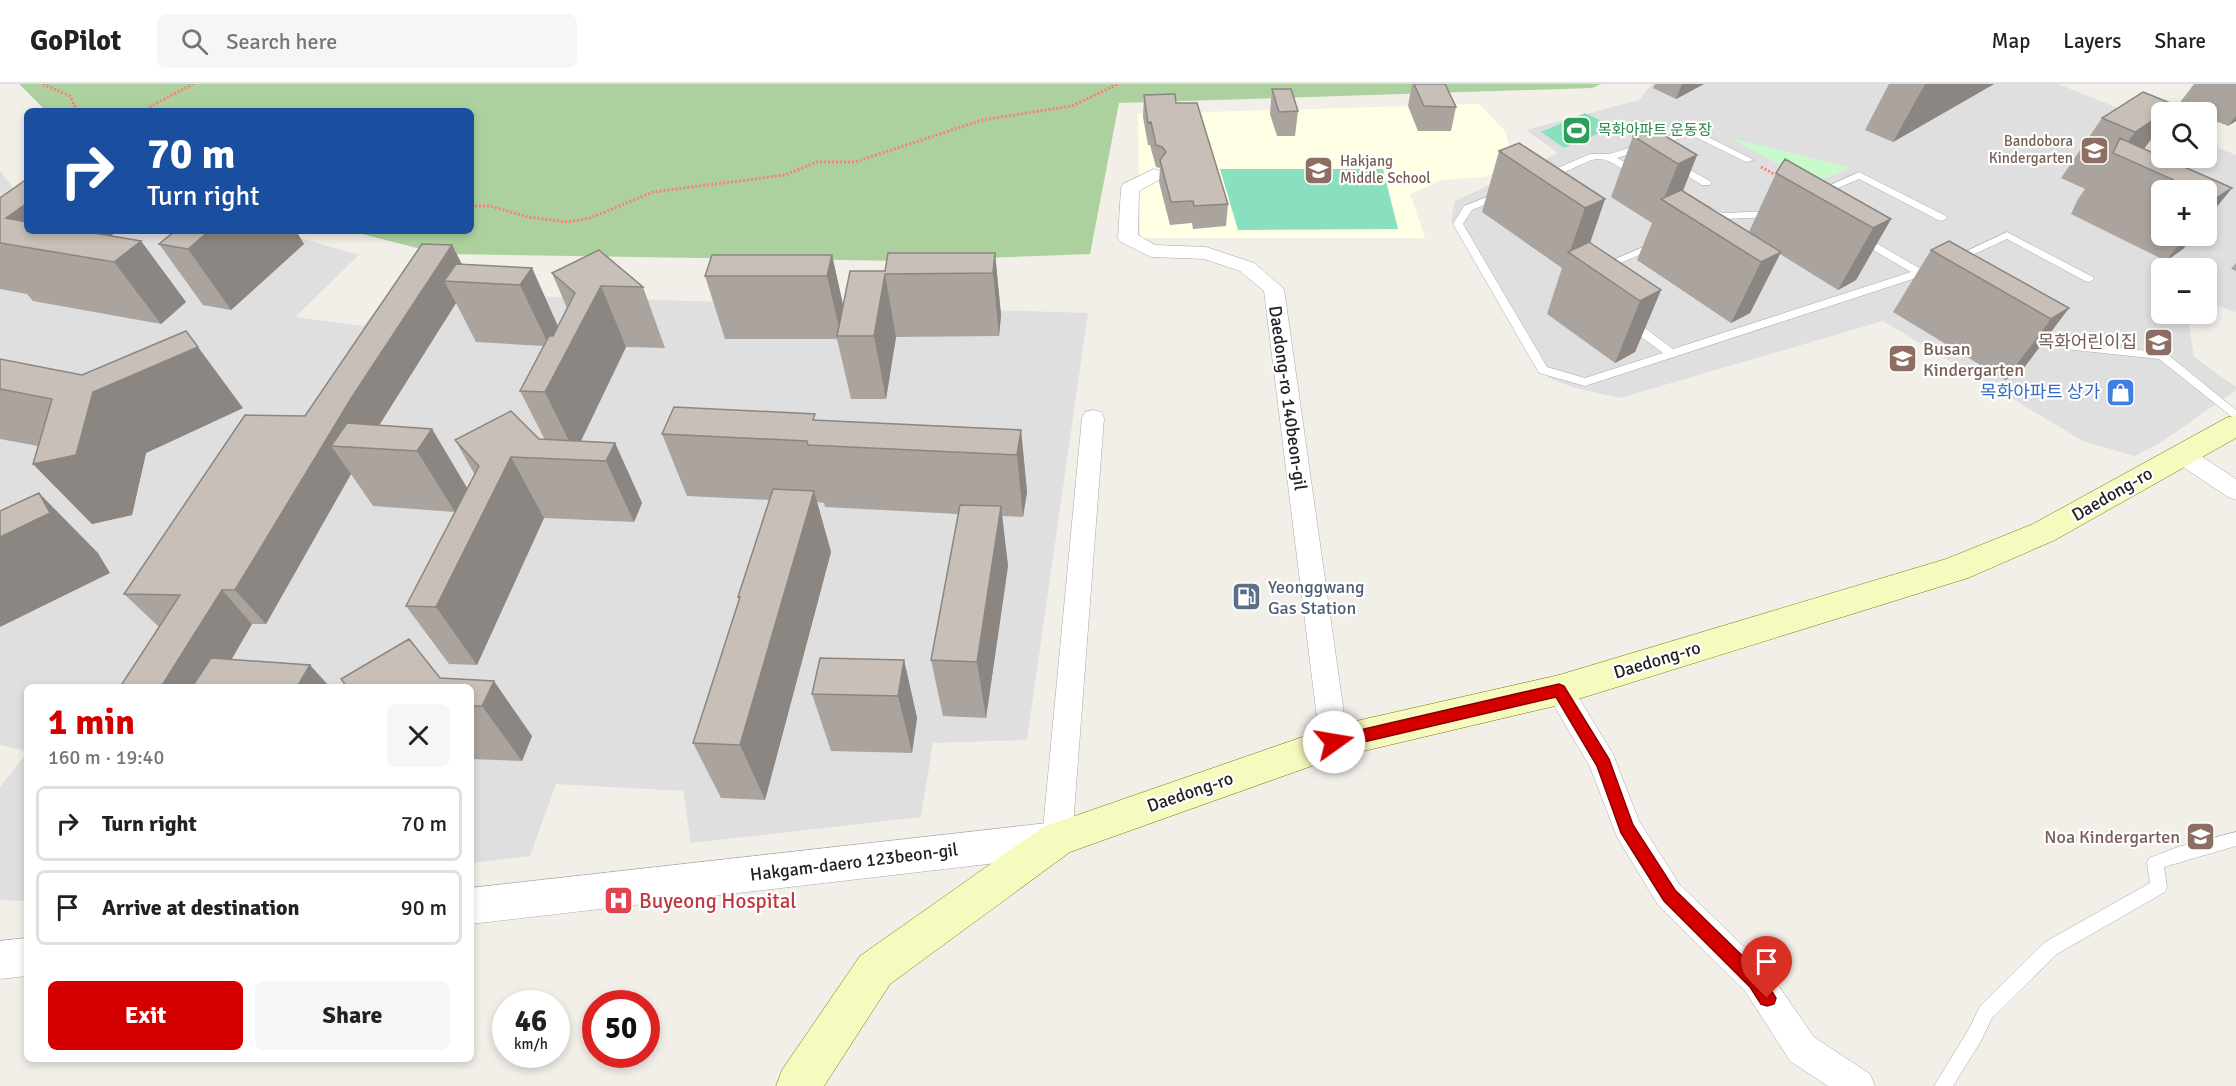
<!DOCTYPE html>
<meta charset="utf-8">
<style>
:root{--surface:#fff;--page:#f6f6f6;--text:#222;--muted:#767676;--line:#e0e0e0;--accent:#d40000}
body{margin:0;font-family:Signika,"Noto Sans KR",sans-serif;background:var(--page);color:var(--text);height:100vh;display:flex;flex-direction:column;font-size:22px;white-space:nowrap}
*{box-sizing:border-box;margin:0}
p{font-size:20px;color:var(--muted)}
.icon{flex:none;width:33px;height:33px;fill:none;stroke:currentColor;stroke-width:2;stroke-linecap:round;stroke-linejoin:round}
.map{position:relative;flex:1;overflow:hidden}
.side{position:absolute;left:24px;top:600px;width:450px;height:378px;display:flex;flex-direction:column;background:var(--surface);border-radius:9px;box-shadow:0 3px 9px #0003}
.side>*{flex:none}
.banner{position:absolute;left:24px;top:24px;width:450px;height:126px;border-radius:9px;box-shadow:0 3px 9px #0003;background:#1a4fa0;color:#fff;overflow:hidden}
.tools{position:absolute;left:2151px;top:18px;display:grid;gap:12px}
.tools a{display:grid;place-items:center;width:66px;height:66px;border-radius:9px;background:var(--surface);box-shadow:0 3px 9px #0003;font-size:30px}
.speed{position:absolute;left:492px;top:906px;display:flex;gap:12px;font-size:30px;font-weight:700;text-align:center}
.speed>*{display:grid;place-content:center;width:78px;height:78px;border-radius:50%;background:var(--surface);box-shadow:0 3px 9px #0003;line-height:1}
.speed small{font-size:15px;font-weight:400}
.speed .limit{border:9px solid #d22;background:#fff;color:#111}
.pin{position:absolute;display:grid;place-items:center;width:51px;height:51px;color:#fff;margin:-62px -26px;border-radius:50% 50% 50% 0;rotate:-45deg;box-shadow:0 0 6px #0007}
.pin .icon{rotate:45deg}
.me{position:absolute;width:66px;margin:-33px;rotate:77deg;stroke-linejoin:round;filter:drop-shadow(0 0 4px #0008)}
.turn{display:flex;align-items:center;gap:21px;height:126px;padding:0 24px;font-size:27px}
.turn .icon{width:78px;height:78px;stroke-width:2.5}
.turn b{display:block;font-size:42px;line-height:51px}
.round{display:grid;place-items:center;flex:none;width:63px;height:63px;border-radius:9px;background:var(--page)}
.headline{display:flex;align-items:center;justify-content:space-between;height:102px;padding:0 24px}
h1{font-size:36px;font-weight:800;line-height:45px;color:var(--accent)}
.cta{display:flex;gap:12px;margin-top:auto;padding:12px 24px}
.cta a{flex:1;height:69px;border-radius:9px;background:var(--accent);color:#fff;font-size:24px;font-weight:800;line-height:69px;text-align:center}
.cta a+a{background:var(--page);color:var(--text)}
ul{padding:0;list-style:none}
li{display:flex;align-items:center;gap:18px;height:75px;margin:0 12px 9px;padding:0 12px;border:3px solid var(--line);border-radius:9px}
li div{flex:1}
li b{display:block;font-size:22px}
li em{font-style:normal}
header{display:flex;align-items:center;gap:36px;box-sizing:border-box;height:84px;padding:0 30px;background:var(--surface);border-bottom:2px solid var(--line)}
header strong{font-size:28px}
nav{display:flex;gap:33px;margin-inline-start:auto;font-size:21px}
.search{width:420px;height:54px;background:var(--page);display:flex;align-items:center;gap:15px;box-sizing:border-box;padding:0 21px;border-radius:9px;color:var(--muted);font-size:22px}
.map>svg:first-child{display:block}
</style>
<header>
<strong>GoPilot</strong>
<div class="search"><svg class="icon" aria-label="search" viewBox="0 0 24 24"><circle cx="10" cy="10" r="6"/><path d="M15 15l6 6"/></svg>Search here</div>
<nav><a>Map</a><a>Layers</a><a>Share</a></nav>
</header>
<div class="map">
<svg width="2236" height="1002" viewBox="0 0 2236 1002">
<rect width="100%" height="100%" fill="#f2efe9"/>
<path fill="#e0dfdf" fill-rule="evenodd" d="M1652 0H2058L2161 41 2162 74H2206L2207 59 2236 71V228L2207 219 2206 184H2162V230H2187L2194 273 2236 303V306L2163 357 2135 372 2083 357 1883 237 1620 314 1575 304 1549 294 1451 137 1455 117 1558 69 1526 46 1639 16ZM2162 106H2206V152H2162Z
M0 87 27 121V147H276L359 171 295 233 363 242 403 192 490 211 1088 229 1027 656 933 659 921 733 691 759 683 707 556 700 530 772 471 779V603H27V667L0 661Z
M27 669V817L0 816V703Z"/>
<path fill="#ffffe5" d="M1479 20 1505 47 1514 78 1485 93 1442 96 1410 110 1425 154H1140L1138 30Z"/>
<path fill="#add19e" d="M19 0H1601L1592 4 1119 19 1090 170 903 177 440 170 351 147H471V27H46Z"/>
<path fill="#c8facc" d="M1731 54 1851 84 1813 99Z"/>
<path fill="#88e0be" d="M1585 29 1614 43 1564 64 1541 48Z
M1220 85H1383L1398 145 1238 146Z"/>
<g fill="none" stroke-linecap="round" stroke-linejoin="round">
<defs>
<path id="service" d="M1692 45 1754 76 1746 78 1691 51 1617 74 1640 86V90C1623 92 1611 70 1592 76 1580 80 1548 99 1539 92L1590 70H1609Z
M1674 77 1710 97 1711 99 1710 101H1702L1671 82V78Z
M1859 88 1946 132 1947 134 1942 137 1938 136 1859 95 1822 111H1814L1813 109Z
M1502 107 1506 108V112L1472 126 1463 140 1547 283 1585 294 1663 269 1625 241V235H1633L1673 265 1911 188 1856 156V152H1864L1921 185 1936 183V187L1929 190 1937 196 1932 199 1919 193 1585 302 1539 289 1453 140 1464 122Z
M1708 122 1723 129 1774 127 1779 130 1774 133 1721 135 1704 127 1703 125Z
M2007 148 2093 193 2094 195 2089 198 2085 197 2007 155 1959 177H1951L1950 175Z
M1659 156 1664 159 1663 161 1606 185 1602 186 1597 183Z
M2033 241 2067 258 2166 269 2236 326V336L2159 275 2065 265 2029 248 2027 245Z
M2236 748V762L2164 783 2167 803 2165 808 2057 870 1992 934 1981 957 1953 1002H1934L1969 945 1980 922 2045 858 2150 799 2147 779 2149 774 2178 763Z"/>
<path id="minor" d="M1154 85 1161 87 1163 91 1161 95 1139 107 1138 151 1155 161 1206 163 1254 179 1284 205 1348 658 1344 667 1334 670 1324 667 1320 658 1264 207 1240 187 1204 175 1151 173 1121 158 1118 154 1121 104 1123 100Z
M1093 326 1101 328 1104 334 1072 755 1068 765 1057 769 1046 765 1042 755 1082 334 1085 328Z
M2182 363 2190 365 2236 395V416L2228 413 2174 377 2170 371 2174 365Z
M1559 595 1569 598 1613 670 1639 737 1680 801 1767 885 1814 953 1870 990 1875 1002H1828L1790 977 1745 907 1658 821 1617 753 1590 683 1545 606 1549 598Z"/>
<path id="tertiary" d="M1057 738 1070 743 1075 755 1070 767 1057 772 471 840V804Z
M27 854V892L0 895V857Z"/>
<path id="secondary" d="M2236 331V354L2055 456 1968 494 1559 621 1334 674 1070 768 890 900 824 1002H776L782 986 860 872 1043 743 1334 642 1559 591 1946 475 2033 440 2226 334Z"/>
</defs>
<use href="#service" stroke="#a9a9a9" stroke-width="1"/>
<use href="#minor" stroke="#a9a9a9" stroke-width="1"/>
<use href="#tertiary" stroke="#a9a9a9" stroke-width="1"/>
<use href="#secondary" stroke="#707d05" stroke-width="1"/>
<path stroke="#fa8072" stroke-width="3" stroke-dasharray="2 2" stroke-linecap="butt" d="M43 0 70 12 77 27
M148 27 151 22 193 0
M1761 83 1778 92
M471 122H490L528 133 568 138 590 134 653 108 785 91 817 78H855L982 36 1072 22 1118 0"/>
<use href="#service" fill="#fff" fill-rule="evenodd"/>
<use href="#minor" fill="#fff" fill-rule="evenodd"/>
<use href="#tertiary" fill="#fff" fill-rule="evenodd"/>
<use href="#secondary" fill="#f7fabf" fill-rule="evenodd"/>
</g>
<path fill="#aba49e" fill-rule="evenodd" d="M1412 0H1445L1456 23 1451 47H1418L1408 22Z
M1655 0H1704L1676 15 1653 4Z
M1889 0H1994L1893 58 1865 46Z
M2194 0H2236V37L2228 42 2206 33V28H2195L2178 21Z
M1272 5 1298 27 1295 52H1277L1270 30Z
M2143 8 2144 65 2232 104 2206 136V106H2162V152H2194L2183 165 2166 177 2071 130 2078 115 2085 105 2061 94 2102 34Z
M1144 11 1176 19 1228 120 1226 142 1193 145 1192 139 1170 141 1159 98 1160 84 1156 83 1150 61H1148L1143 33Z
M1633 52 1697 71 1683 107 1749 148 1776 89 1891 135 1856 196 1838 206 1780 170 1750 229 1731 239 1637 176 1652 139 1611 113Z
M1499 67 1605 115 1590 159 1661 206 1635 268 1615 279 1547 230 1562 184 1482 128Z
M0 114 27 147H117L111 152 141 157 186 218 161 240 33 217 27 210 0 205Z
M175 147H296L304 160 231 226 203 221 159 160Z
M452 161 462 180 532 184 558 242 567 224 552 189 643 203 665 264 626 263 581 357 615 359 642 419 634 438 544 434 477 581 449 580 406 522 462 416 455 428 373 422 351 390 266 540H252L232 575 120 603 159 543 124 510 305 332ZM456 219 476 258 543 262 520 307 545 356H455L475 391 468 405 432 345 379 341Z
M1931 166 2069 224 2023 285 2005 296 1893 228Z
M995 169 1001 231 999 252 896 253 886 315H851L837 255H725L705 192 832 171 843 222 885 187Z
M2236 179V187L2231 185Z
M0 275 243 324 146 369 132 431 92 440 33 380 38 362 0 355Z
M1021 346 1027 408 1023 433 1002 432 1008 482 986 634 943 632 931 576 958 430 825 423 824 419 817 418 831 468 765 716 721 714 693 659 739 516 738 513 770 416 687 412 662 350Z
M904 576 917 634 912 669 831 667 812 610Z
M471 603 532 652 522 677 471 675Z"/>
<path fill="#8b8681" d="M1682 0H1704L1676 15Z
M1925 0H1994L1893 58Z
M2175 21 2170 28H2164Z
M2162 30V40L2134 79 2118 71 2135 48Z
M2236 32V37L2228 42Z
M1697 71 1676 124 1663 117 1678 80Z
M2232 104 2206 136V126L2215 115Z
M1605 115 1584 176 1569 170 1585 124Z
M27 119V147H117L84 173 30 164 6 134Z
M1891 135 1856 196 1838 206 1873 144Z
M209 147H296L304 160 231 226 188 165Z
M2186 152H2194L2183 165 2166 177Z
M141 157 186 218 161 240 114 178Z
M452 161 470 197H444L456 219 375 348 331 362 351 390 266 540 235 506 352 313Z
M1781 168 1750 229 1731 239 1761 178Z
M995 169 1001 231 999 252 993 189Z
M832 171 846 234 841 252 827 192Z
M532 184 559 245 549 262 520 201Z
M885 190 896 253 886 315 874 252Z
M601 202 626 263 575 369 545 308Z
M1661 206 1635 268 1615 279 1640 217Z
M2069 224 2023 285 2005 296 2051 235Z
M198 263 243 324 146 369 132 431 92 440 33 380 93 308Z
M432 345 468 406 455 428 417 367Z
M1021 346 1027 408 1023 433 1017 371Z
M615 359 642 419 634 438 606 377Z
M511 373 544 434 477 581 436 523Z
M814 407 831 468 765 716 740 661Z
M39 409 98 469 110 489 0 543V453Z
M1001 422 1008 482 986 634 977 578Z
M222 506 252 540 215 603H161Z
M904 576 917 634 912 669 898 612Z
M310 581 330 603H297Z
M494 597 532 652 522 677 482 622Z"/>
<path fill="#c7bfb8" stroke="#8b8681" stroke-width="1.5" d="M1414 0H1445L1456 23 1424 22Z
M1272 5H1291L1298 27 1279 28Z
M2143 8 2175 21 2164 28H2162V30L2135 48 2102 34Z
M1175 10 1176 19H1197L1228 120 1194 122 1193 117 1171 118 1160 76 1166 68 1162 63 1156 61 1151 38 1148 39 1144 11Z
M1642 38 1697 71 1678 80 1633 52Z
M2120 54 2162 73V74H2164L2232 104 2215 115 2206 111V106H2196L2113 69Z
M1519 59 1605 115 1585 124 1499 67Z
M1785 75 1891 135 1873 144 1776 89Z
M27 95V119L6 134 27 138V147H82L141 157 114 178 0 159V114Z
M1681 106 1781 168 1761 178 1661 115Z
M175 147H209L188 165 159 160Z
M1949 157 2069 224 2051 235 1931 166Z
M1589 158 1661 206 1640 217 1568 168Z
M422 160 452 161 352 313 235 506H222L161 603H120L180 511 124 510 245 331 305 332Z
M599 166 643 203 601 202 545 308 520 307 549 252H553L575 209 552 189Z
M888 169H995L993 189 885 190 874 252H837L850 187H885Z
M712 171H832L827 192H705Z
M456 180 532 184 520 201 444 197Z
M186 247 198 263 93 308 76 371 33 380 52 315 0 305V275L82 291Z
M674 323 815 330 813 336 1021 346 1017 371 808 361 807 357 662 350Z
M511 327 539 355 615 359 606 377 511 373 436 523 406 522 479 382 455 356Z
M347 339 432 345 417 367 331 362Z
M773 405 814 407 740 661 693 659 740 513H738Z
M39 409 50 429 0 453V427Z
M960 421 1001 422 977 578 931 576Z
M409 555 440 594 494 597 482 622H471V603H347L341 595Z
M211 574 310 581 297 603H192Z
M820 574 904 576 898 612 812 610Z"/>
<path fill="#d40000" stroke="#8a0000" stroke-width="1.5" d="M1559 600 1564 602 1609 675 1633 741 1675 806 1762 891 1776 914 1774 920 1767 922 1761 920 1750 903 1664 817 1621 749 1597 682 1556 613 1334 665 1329 663 1326 658 1329 654 1334 652Z"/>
<defs>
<symbol id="stadium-square" viewBox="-11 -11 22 22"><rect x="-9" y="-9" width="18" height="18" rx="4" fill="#2e9e5b" stroke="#fff"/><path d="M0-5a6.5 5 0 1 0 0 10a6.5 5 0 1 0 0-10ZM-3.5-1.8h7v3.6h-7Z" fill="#fff"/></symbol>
<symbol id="school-square" viewBox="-11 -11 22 22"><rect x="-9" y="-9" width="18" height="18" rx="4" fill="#8d6e63" stroke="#fff"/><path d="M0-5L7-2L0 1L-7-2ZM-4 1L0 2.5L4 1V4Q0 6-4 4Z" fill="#fff"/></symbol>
<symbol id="shop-square" viewBox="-11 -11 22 22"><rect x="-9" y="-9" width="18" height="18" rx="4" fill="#3f7fe0" stroke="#fff"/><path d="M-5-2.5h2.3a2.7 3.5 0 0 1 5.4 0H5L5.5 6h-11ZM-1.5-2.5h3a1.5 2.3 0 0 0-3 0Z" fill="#fff"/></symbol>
<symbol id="fuel-square" viewBox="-11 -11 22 22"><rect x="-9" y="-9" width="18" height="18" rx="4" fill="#5c6f8a" stroke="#fff"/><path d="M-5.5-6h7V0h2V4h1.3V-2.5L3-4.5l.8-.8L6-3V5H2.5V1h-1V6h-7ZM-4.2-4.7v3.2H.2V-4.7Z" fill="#fff"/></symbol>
<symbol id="hospital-square" viewBox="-11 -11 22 22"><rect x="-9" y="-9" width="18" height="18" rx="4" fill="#e0444e" stroke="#fff"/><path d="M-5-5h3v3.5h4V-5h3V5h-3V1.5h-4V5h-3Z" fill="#fff"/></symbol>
</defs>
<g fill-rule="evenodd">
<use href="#stadium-square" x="1560" y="30" width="33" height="33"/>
<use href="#school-square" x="2078" y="50" width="33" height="33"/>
<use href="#school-square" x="1302" y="70" width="33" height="33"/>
<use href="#school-square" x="2142" y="242" width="33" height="33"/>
<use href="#school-square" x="1886" y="258" width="33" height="33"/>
<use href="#shop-square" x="2104" y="292" width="33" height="33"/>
<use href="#fuel-square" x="1230" y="496" width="33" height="33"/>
<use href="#school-square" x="2184" y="736" width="33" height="33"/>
<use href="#hospital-square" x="602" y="800" width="33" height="33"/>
</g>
<g text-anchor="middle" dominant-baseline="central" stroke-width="4.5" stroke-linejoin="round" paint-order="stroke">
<g font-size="15" fill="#27864d" stroke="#fff" text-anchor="start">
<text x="1598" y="46">목화아파트 운동장</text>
</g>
<g font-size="15" fill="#785e54" stroke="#fff" text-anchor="end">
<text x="2073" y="57">Bandobora<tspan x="2073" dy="17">Kindergarten</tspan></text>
<text x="1340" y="77" text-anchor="start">Hakjang<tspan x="1340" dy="17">Middle School</tspan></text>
</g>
<g font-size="18" fill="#785e54" stroke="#fff" text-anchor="end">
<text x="2137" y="258">목화어린이집</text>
<text x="1923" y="265" text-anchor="start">Busan<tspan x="1923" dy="21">Kindergarten</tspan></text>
<text x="2180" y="753">Noa Kindergarten</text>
</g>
<g font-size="18" fill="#366cbe" stroke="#fff" text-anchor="end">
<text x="2100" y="308">목화아파트 상가</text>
</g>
<g font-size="18" fill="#222" stroke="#fff">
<text transform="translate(1288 314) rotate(82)">Daedong-ro 140beon-gil</text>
<text transform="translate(2112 410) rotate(-30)">Daedong-ro</text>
<text transform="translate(1657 576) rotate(-17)">Daedong-ro</text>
<text transform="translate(1190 708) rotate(-19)">Daedong-ro</text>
<text transform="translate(854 778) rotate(-7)">Hakgam-daero 123beon-gil</text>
</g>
<g font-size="18" fill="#4e5e75" stroke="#fff" text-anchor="start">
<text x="1268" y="503">Yeonggwang<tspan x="1268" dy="21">Gas Station</tspan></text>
</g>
<g font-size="21" fill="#be3a42" stroke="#fff" text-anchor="start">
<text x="639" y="817">Buyeong Hospital</text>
</g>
</g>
</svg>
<div class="tools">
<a><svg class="icon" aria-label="search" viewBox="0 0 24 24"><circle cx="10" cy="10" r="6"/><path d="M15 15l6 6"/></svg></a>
<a>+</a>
<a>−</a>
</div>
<div class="speed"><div>46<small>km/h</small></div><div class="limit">50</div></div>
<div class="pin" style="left:1767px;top:914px;background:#d93025"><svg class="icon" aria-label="arrive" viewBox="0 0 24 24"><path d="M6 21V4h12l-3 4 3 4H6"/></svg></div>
<svg class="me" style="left:1334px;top:658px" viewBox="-20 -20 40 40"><circle r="19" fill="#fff"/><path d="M0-13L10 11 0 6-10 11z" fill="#d40000"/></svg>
<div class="banner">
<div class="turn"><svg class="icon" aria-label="right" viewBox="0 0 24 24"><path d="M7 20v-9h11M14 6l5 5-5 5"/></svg><div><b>70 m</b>Turn right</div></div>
</div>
<section class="side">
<div class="headline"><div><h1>1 min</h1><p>160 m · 19:40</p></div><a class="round"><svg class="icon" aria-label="close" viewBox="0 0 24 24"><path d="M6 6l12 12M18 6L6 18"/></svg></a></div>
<ul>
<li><svg class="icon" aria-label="right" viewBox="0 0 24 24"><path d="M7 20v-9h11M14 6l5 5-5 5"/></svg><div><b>Turn right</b></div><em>70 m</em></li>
<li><svg class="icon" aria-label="arrive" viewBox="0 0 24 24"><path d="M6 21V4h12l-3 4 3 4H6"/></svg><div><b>Arrive at destination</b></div><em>90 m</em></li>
</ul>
<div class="cta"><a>Exit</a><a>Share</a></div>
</section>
</div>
